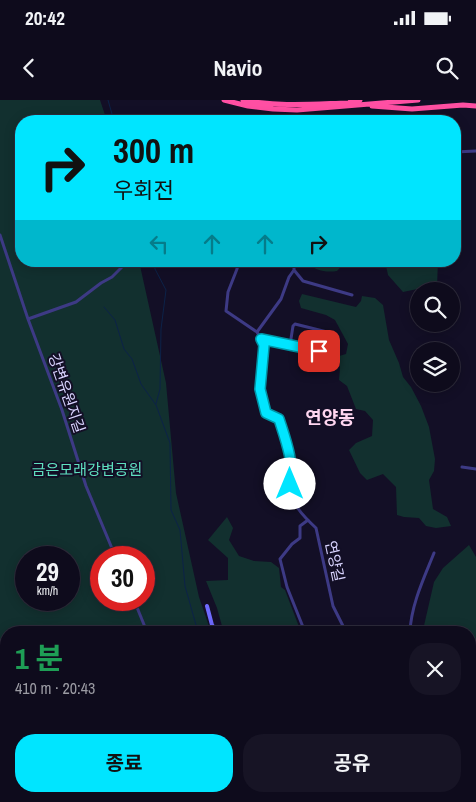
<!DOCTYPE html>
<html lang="ko">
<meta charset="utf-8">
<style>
:root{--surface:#0e0b1c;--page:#171425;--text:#f1f3f6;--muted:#9b9ba3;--line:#2e2b3b;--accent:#00e5ff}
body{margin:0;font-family:"Archivo Narrow","Noto Sans KR",sans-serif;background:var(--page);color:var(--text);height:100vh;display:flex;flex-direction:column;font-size:19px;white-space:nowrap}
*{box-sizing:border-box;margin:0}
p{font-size:16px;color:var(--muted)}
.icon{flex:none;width:28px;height:28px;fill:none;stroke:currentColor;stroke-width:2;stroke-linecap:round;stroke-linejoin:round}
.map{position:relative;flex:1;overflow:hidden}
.drawer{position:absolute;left:0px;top:526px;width:476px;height:176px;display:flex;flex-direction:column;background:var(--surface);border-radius:20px 20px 0 0;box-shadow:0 2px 12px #0003,0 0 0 1px var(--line)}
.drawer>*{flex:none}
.banner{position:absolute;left:15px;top:15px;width:446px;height:152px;border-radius:20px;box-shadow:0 2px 12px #0003,0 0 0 1px var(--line);background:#00e5ff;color:#111;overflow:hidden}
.fabs{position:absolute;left:410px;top:182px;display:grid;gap:10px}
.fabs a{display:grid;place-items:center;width:50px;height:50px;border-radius:50%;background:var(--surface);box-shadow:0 2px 12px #0003,0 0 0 1px var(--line);font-size:25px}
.speed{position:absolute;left:15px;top:446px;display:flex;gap:10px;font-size:25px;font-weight:700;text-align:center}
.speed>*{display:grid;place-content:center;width:65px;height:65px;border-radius:50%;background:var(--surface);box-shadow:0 2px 12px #0003,0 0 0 1px var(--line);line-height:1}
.speed small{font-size:12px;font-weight:400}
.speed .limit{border:8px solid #d22;background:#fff;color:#111}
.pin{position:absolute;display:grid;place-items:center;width:42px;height:42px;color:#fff;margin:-21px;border-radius:10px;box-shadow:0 2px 8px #0006}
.me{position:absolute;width:55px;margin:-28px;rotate:0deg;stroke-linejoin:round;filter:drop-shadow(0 0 4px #0008)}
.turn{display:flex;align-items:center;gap:18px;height:105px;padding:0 15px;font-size:22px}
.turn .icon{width:65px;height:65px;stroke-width:2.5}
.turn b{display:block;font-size:35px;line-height:42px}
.lanes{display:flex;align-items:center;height:48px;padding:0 15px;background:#0003;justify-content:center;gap:25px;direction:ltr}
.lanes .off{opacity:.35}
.round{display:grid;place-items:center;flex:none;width:52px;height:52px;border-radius:20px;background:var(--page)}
.overview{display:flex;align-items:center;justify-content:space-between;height:85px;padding:0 15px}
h1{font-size:30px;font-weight:700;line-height:38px;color:#1e9e55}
.cta{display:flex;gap:10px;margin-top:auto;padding:10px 15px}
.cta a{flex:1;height:58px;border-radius:20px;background:var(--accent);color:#111;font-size:20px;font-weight:700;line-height:58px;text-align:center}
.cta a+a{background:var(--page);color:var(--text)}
.status{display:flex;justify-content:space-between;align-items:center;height:35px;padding:0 25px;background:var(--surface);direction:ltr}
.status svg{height:14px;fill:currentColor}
header{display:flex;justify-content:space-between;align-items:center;height:65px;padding:0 15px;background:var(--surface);font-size:22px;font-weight:700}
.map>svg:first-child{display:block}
</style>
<div class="status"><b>20:42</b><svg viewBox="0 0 49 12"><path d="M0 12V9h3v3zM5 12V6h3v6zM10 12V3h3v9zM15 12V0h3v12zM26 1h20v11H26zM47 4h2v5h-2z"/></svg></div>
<header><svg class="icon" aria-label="back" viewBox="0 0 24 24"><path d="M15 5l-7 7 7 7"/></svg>Navio<svg class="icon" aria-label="search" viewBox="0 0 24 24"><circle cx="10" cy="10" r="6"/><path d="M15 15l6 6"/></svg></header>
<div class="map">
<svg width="476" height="702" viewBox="0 0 476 702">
<rect width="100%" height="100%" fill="#130f26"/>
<path fill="#12302f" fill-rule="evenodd" d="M0 0H100L107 21H21V161H139L166 283 176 393 199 497 211 532H6V690L0 686ZM26 458H69V500H26ZM101 458H144V500H101Z
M304 161H346L337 171C325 173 314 170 304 161Z
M385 161H438L437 187H427L403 192 388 175Z
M302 194 356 207 361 201 362 196 375 198 383 205 389 240 399 263 403 277 411 287 421 306 429 327 435 359 434 371 429 380 433 409 447 417 451 426 436 428 426 426 419 418 404 417 397 415 396 387 383 374 367 380 360 373 349 350 356 343 372 336 373 320 365 311 356 309 347 286 339 280 340 268 339 256 346 254 348 244 335 220 326 215 301 208 299 201Z
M227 417 233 428 229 440 239 456 254 461 271 462 279 468 281 487 285 490 301 532H227L222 526 217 508 206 481 228 480V458L208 440Z
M469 445 476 457V555L470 556V532H425L423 530 434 482 443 468Z
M470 636 476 640V702L467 698 437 699 426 702 424 696H470Z
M17 696H386L392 702H25Z"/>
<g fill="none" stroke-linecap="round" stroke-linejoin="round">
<path stroke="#0c2248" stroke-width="1" d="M108 0 114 21
M154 161 155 169 166 190 161 229 160 289 156 304
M104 207 115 220 124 249 132 259 141 284 156 305 170 343 171 410 180 430 185 486 198 532
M295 696 300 702"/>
<path stroke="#3d3a85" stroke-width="3" d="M455 52 476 51
M0 135 28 219 62 310 86 386 116 458
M239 161 237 169 228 192 226 211 257 232 264 245 260 289 266 313 279 319C284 336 291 355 292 373 292 377 290 381 290 385 289 402 304 417 316 428L333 506 346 532
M294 170 303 181 352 195
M28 219 76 202 101 183 112 177 128 161
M257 232 281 199 289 177 294 170V161
M261 239 334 254 338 239 335 234 295 224 293 226 290 245
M462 367 476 369
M134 500 147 532
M305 532 287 487 280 459 292 444 300 438V426L308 420
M410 532C411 505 424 478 434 453
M456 696 460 702"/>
<path stroke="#6f6bff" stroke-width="4" d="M207 506 212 525 217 532
M394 696 400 702"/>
<path stroke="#ff4fa3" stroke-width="5" d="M224 0 248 6 273 9 297 10 418 0
M243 0C278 7 313 4 348 3
M350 2 360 0
M372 6 412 9 463 5 476 6"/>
</g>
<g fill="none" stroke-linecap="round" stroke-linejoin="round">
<defs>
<path id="route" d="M290 384C295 364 285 338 279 319L266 313 260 289 264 245 261 239 319 251"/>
</defs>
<use href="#route" stroke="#0095a6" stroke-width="12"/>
<use href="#route" stroke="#00e5ff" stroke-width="9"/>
</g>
<g text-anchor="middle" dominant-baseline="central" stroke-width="4" stroke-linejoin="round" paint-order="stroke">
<g font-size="15" fill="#d9d4ff" stroke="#130f26">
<text transform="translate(67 293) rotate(71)">강변유원지길</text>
<text transform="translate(335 461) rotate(78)">연양길</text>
</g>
<g font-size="15" fill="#5fe0c0" stroke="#130f26">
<text x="87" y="369">금은모래강변공원</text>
</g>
<g font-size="18" font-weight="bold" fill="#ffd6f0" stroke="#130f26">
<text x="330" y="317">연양동</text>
</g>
</g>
</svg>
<div class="fabs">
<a><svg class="icon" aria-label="search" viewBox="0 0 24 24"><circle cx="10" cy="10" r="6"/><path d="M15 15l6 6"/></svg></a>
<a><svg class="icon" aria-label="layers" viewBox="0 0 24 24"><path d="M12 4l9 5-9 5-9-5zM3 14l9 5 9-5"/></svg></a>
</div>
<div class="speed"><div>29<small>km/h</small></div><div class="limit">30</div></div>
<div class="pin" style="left:319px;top:251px;background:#d93025"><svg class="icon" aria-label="arrive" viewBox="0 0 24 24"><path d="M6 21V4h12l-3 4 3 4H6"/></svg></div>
<svg class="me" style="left:290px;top:384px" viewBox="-20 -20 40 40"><circle r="19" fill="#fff"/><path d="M0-13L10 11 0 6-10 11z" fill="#00e5ff"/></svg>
<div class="banner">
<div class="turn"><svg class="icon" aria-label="right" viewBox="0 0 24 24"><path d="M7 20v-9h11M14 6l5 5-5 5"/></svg><div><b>300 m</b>우회전</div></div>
<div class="lanes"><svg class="icon off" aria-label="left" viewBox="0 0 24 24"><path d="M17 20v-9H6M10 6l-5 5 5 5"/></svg><svg class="icon off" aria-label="ahead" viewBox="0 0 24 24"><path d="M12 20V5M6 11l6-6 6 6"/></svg><svg class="icon off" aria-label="ahead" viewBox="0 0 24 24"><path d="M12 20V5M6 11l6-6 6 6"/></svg><svg class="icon" aria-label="right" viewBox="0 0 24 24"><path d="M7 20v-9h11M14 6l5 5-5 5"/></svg></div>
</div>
<section class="drawer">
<div class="overview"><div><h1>1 분</h1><p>410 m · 20:43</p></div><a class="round"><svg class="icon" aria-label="close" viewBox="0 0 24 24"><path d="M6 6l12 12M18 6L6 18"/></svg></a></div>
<div class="cta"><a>종료</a><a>공유</a></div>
</section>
</div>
